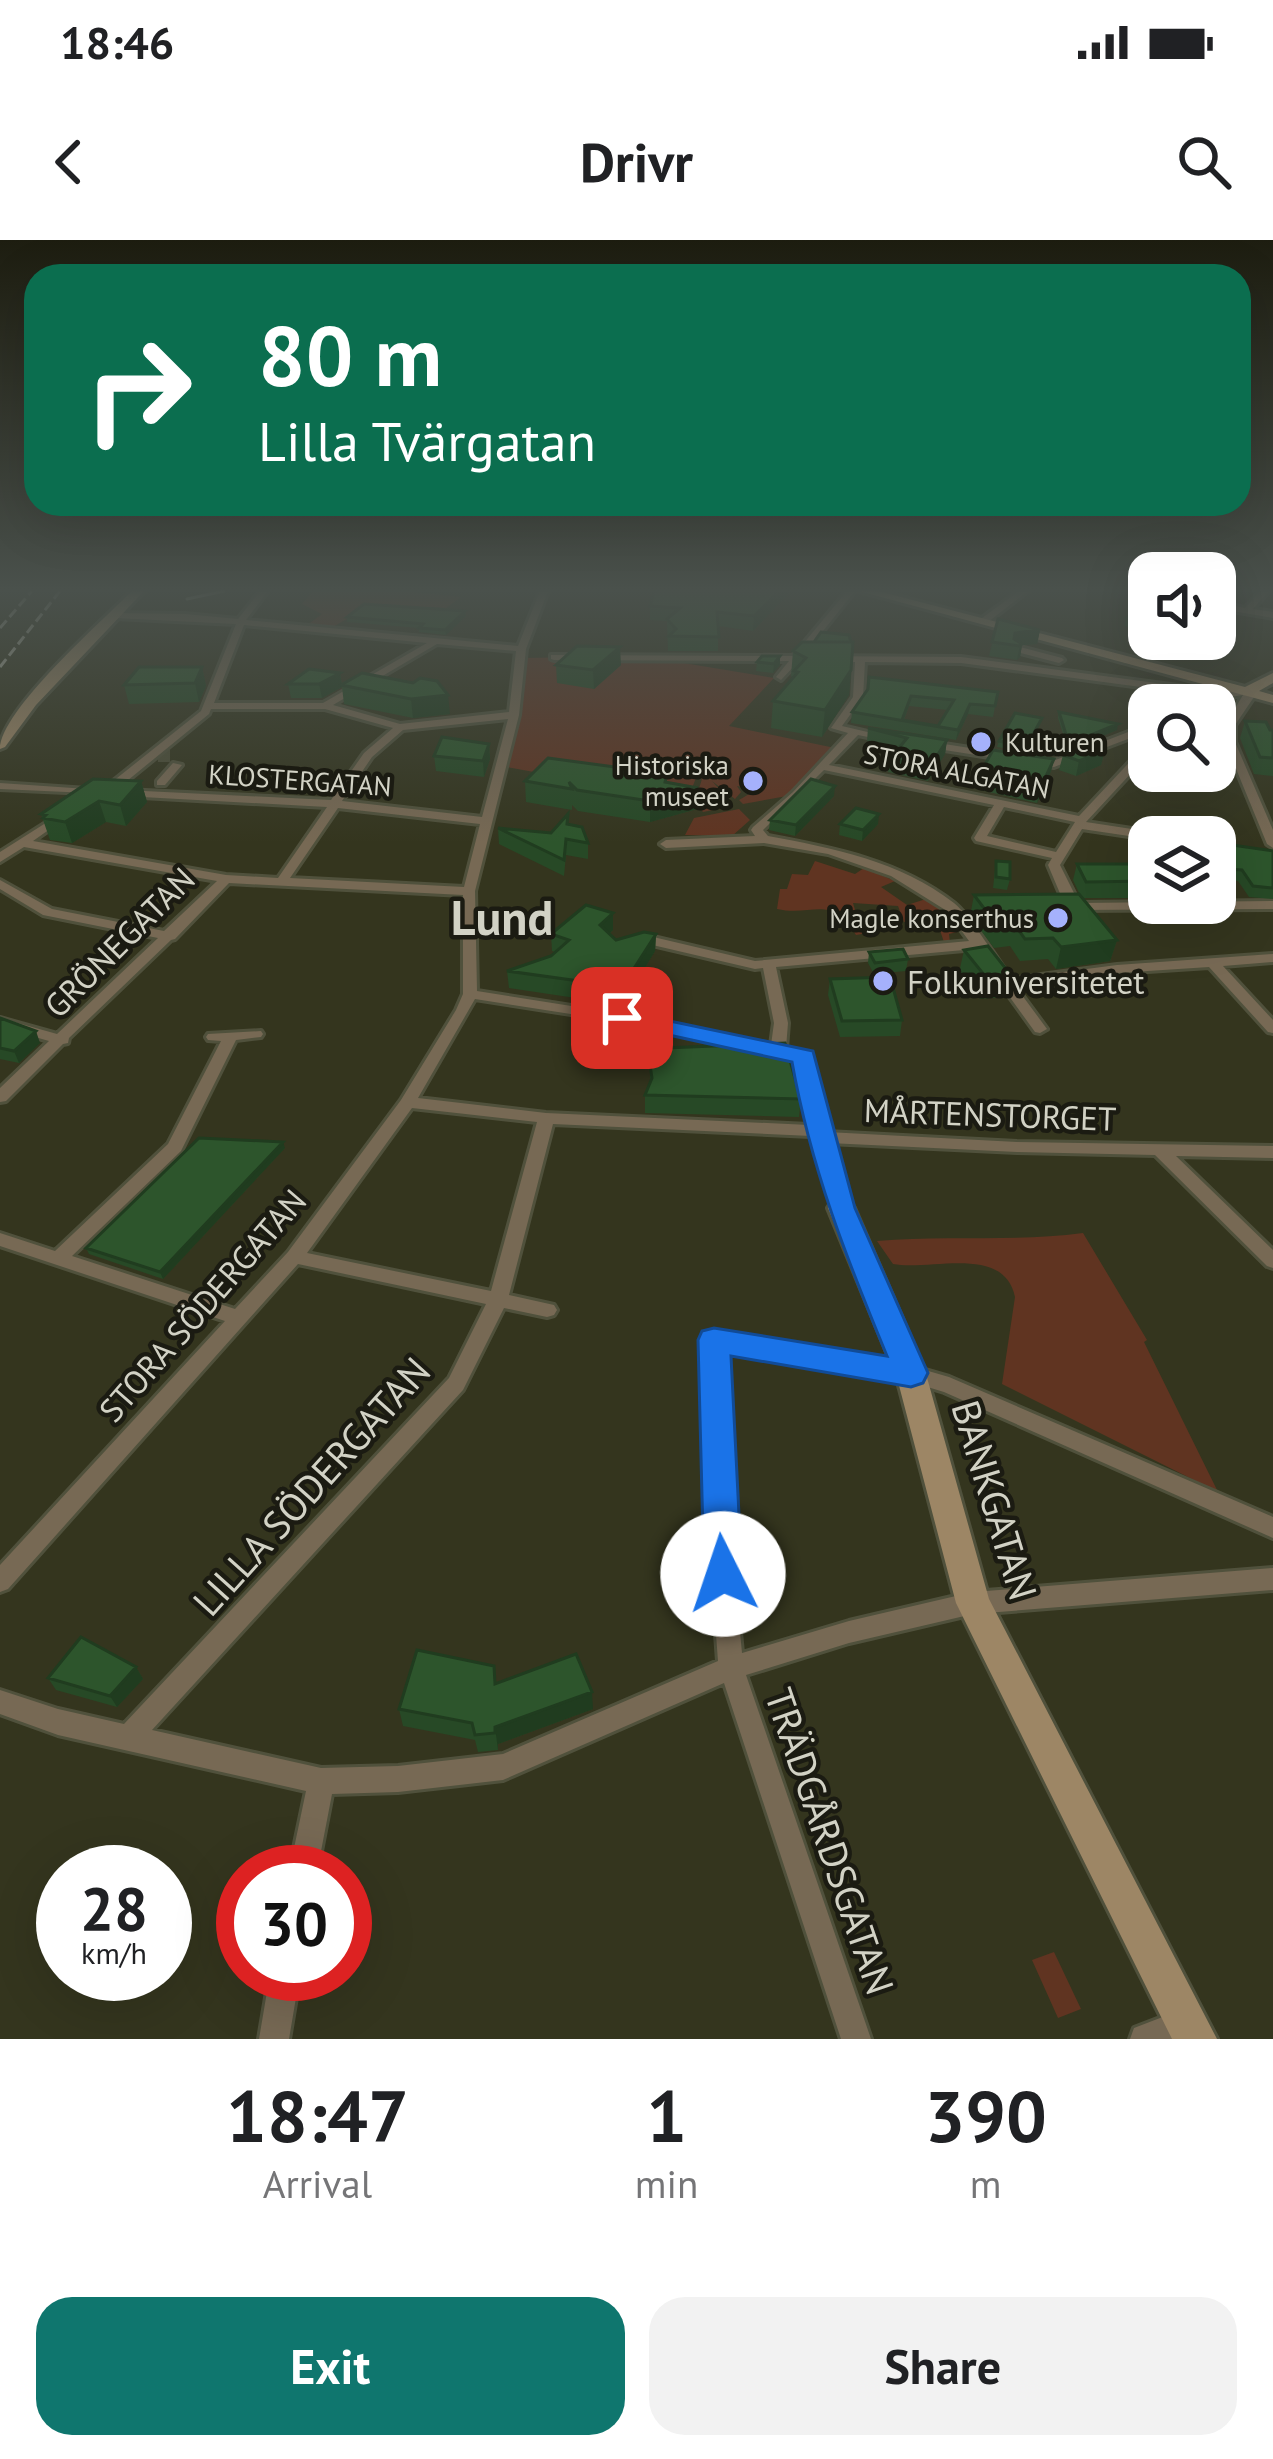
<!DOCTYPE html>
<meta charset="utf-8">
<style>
:root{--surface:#fff;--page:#f2f2f2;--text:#202124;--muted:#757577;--accent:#0f766e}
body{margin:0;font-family:"PT Sans",sans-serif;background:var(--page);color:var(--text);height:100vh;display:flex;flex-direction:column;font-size:45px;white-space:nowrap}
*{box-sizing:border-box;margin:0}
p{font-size:39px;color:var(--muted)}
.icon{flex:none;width:66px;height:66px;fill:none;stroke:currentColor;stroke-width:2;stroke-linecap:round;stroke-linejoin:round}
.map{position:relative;height:1799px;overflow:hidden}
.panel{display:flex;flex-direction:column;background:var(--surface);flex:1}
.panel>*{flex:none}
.banner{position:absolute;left:24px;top:24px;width:1227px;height:252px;border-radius:36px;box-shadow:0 12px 48px #0002;background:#0b6e4f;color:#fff;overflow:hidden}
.tools{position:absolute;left:1128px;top:312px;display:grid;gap:24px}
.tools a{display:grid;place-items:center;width:108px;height:108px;border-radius:24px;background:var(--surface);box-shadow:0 12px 48px #0002;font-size:60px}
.speed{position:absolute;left:36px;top:1605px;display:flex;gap:24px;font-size:60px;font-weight:700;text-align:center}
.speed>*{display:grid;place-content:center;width:156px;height:156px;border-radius:50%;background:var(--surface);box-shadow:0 12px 48px #0002;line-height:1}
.speed small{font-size:30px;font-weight:400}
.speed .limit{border:18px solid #d22;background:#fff;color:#111}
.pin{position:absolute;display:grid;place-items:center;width:102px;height:102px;color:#fff;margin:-51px;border-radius:24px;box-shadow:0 6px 18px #0006}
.me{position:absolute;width:132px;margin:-66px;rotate:356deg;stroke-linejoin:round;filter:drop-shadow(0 0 9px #0008)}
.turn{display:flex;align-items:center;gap:42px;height:252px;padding:0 36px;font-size:54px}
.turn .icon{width:156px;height:156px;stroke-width:2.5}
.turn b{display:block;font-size:84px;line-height:102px}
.eta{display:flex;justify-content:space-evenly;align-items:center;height:204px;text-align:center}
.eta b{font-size:72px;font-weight:800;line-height:84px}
.primary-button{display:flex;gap:24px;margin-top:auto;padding:24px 36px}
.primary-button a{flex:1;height:138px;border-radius:36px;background:var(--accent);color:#fff;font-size:48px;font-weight:800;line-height:138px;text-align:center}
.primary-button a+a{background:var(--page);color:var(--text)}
.status{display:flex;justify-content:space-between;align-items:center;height:84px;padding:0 60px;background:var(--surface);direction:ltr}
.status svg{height:33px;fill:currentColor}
header{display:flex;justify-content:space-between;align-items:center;height:156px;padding:0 36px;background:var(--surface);font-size:54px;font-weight:800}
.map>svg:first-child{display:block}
</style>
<div class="status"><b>18:46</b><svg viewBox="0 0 49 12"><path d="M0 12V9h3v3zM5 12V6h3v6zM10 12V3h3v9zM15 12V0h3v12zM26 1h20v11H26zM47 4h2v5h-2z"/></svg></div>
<header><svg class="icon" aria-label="back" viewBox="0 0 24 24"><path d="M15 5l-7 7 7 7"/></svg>Drivr<svg class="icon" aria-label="search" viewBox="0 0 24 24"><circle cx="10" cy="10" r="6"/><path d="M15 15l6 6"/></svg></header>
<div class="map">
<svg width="1273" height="1799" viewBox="0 0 1273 1799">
<rect width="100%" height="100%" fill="#34351e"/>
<path fill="#603421" d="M313 351H403L461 357 446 368 431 367 426 373 364 369 331 388 306 386 322 374 302 364Z
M641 416 774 438 729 486 835 508 787 556 743 564 739 560 756 550 737 546 741 552 735 559 712 541 728 559 720 563 723 568 703 572 695 561 702 539 696 538 690 553 632 550 506 527 523 452V418Z
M739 569 750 580 732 596 685 595 694 578Z
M815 621 855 634 864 628 895 641 881 647 907 665 926 659 948 673 957 692 949 694 950 703 944 702 934 673H914L915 681 904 682 898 666 853 663 862 694 856 695C831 653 813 677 777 669L780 649H787L792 634 808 635Z
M1083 993 1147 1100 1144 1102 1218 1252 1002 1144 1015 1057C1004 1004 931 1031 893 1024L877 1001C946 995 1014 1002 1083 993Z
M1054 1712 1081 1769 1058 1778 1032 1720Z"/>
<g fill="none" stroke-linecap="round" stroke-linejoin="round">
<path stroke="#4c4d37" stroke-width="12" stroke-dasharray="12 6" stroke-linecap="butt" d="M158 516H173"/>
<defs>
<path id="street" d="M260 351H268L246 380 518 406 540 351H548L526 409 519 475 475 651 477 751 622 774 771 805 774 783 763 728 755 729 644 703V697L649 696 755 721 969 701 947 671 891 636 828 614 764 603 666 608 660 604 666 600 755 596 751 590 753 587 793 552 848 493 831 488 853 457 855 422H798L781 440 776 437 789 421 554 420 551 419V415L793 416 847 351H855L803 416 961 417 1223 452C1234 451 1249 445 1254 457L1235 485V502L1273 590V608L1267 604 1225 502V485L1243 455 1223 458 961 423 865 422 863 457 842 486 893 498 888 501 858 495 829 525 1079 576 1139 512H1147V516L1086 582 1158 593 1164 597H1149V599L1082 589 1060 625 1079 663 1273 661V669L1067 670 1048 625 1052 618 976 601 974 598 994 565 824 530 763 590 768 596C833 608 900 621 954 663 972 678 996 718 1011 739L1117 725 1273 714V722L1223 726 1273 780V793L1268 792 1209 727 1117 733 1016 747 1047 789 1040 793 1035 792 975 709 776 727 788 783 786 808 809 814 812 817 827 892 1017 902 1273 906V918L1176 916 1273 1010V1028L1267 1026 1155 915 1017 912 829 903 850 968 847 972H835L832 968 811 896 553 884 509 1055 554 1065 557 1070 554 1075 547 1077 504 1068 463 1150 152 1490 321 1528 398 1526 503 1514 718 1421 708 1286 704 1100 707 1095 714 1092 911 1126 949 1137 1273 1277V1298L944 1152 911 1142 724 1109 730 1286 742 1413 849 1381 973 1352 1273 1328V1350L973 1374 849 1403 746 1435 871 1799H841L724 1443 503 1540 398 1552 332 1554 317 1632H289L306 1551 58 1495 0 1474V1450L58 1469 124 1484 449 1138 486 1064 298 1024 8 1349 0 1352V1325L225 1081 0 1006V993L55 1011 168 904 221 801 208 800 206 797 208 794 261 791 263 794 261 797 236 800 181 911 72 1016 235 1069 288 1012 401 860 456 770 463 754V655L229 643 175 699 171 700 69 798 68 803 63 804 6 861 0 862V848L49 801 0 787V778L57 794 158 698 43 675 0 649V640L52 669 164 691 217 641 24 607 0 622V612L63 572 69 575 67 577 33 601 226 635 278 638 327 567 124 556 118 553 124 550 331 560 364 513 393 488 325 469H211L209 474 111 554 0 549V543L102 550 201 471 236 384 115 378 112 373 185 374 238 379ZM244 385 427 403 323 463H214ZM437 404 516 411 509 472 400 484 333 465ZM508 479 482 577 342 561 372 517 403 490ZM1004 567 1075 582 1056 612 987 596ZM338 568 480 584 464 647 290 638ZM475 759 622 782 797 820 809 885 546 873 418 858ZM412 868 537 882 491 1051 307 1013Z
M1019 351H1028L988 382H982V378Z
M1130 351H1149V355Z
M1261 351H1269L1253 369 1273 372V378L1215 368V362L1245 368Z
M1020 407 1062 418 1064 420 1059 423 1017 412 1015 410Z
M1149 484V491L1054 527 925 507 920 504 925 501 1053 521Z
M173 523 182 525 165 545H157V541Z
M270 1734H300L289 1799H259Z
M1186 1768 1197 1772 1201 1783 1197 1794 1183 1799H1130L1134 1788Z"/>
<path id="secondary" d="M132 351H144L36 465 5 507 0 509C0 471 102 381 132 351Z
M859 351H878L1245 447 1273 433V443L1259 451 1273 455V463Z
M841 959 850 962 854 968 926 1134 989 1359 1217 1799H1172L956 1363 896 1134 828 968 832 962Z"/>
</defs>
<use href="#street" stroke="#50513c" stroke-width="6"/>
<use href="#secondary" stroke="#50513c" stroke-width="6"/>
<use href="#street" fill="#776954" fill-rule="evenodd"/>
<use href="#secondary" fill="#9d8665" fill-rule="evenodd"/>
<path stroke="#b2b2a3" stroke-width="3" d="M187 359 224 351"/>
<path stroke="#b2b2a3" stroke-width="3" stroke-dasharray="10 4.5" stroke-linecap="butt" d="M0 388 32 351
M0 427 60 351"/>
</g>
<path fill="#274926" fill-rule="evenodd" d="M654 351H789V353L753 391 718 386V411H668L667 381 650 380V366Z
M1149 357V392L1124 386 1126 378 1139 370 1141 362Z
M466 376 446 395 419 392V388L347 382V377Z
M998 379 1040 390 1037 404 1022 405 1020 417 1017 420 989 416Z
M793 411 851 430 849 455 822 497 771 488 773 461 793 438 791 436Z
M757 422 780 425 773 433 756 431Z
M556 425H621L594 449 557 443Z
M202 427 206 446 199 462 129 464 124 445Z
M340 433 342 445 362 433 450 474 413 478 344 464 342 447 322 458H291L288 444Z
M868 450 998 452 993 477 968 474 956 500 851 483 852 472ZM909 466 948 470 938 486 904 480Z
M1059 472 1117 490 1053 516 997 507 999 501 1042 478 1032 501 1066 503 1058 478Z
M1245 481 1273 490V536L1254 534 1240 498Z
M868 488 947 500 945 514 928 541 888 532 890 519 897 509 867 501Z
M489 504 490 519 484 537 436 531 434 516Z
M1105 510 1101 525 1076 536 1059 530 1063 515Z
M1054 519 1051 531 1037 563 976 549 978 537Z
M667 534V543L698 548 697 569 650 582 578 571 572 565V570L526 562 525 541Z
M141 541 147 562 126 586 106 582 72 603 50 600 41 574Z
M834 556 795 596 769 590 770 580Z
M568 584 588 603V619L566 615 564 636 499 604 498 588 551 593Z
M840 584H878L862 601 839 595Z
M1218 603 1273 611V659L1249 657 1238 641 1223 640 1215 617Z
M996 621 1010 639 1007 650 993 648Z
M1077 624 1149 631V658H1083L1117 700 1110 721 1056 729 1048 719 1020 721 1010 706 994 708 970 676 974 655H1080L1073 640Z
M613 690 609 694 616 700 656 694 655 711 622 765 509 748 507 731 551 716 555 712 552 711 551 694Z
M964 710 1010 734 1004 757 980 759 959 733Z
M869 712 908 719 906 731 874 734 868 723Z
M830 739 902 780 900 796 840 797 828 755Z
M0 778 40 803 19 823 0 819Z
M650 825 801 859 799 877 645 873V855L650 843Z
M285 908 163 1039 89 1014 86 1008Z
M136 1427 143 1439 117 1467 56 1450 48 1438Z
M497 1443 593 1469 498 1504V1510L478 1512 475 1500 403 1486 399 1469Z"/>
<path fill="#203c1f" d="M779 351H789V353L753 391 754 376Z
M465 371 466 376 446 395 445 390Z
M1040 390 1037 404 1022 405 1020 417 1017 420 1020 405 1013 406 1015 393Z
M620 407 621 425 594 449 593 430Z
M780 416V425L773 433 774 424Z
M202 427 206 446 199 462 195 443Z
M851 430 849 455 822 497 825 470Z
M340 433 342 447 322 458 319 444Z
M448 455 450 474 413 478 411 459Z
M970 464 968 474 956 500 958 490Z
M1118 484 1117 490 1053 516 1054 510Z
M947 500 945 514 928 541 930 527Z
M489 504 490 519 484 537 483 521Z
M1105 510 1101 525 1076 536 1079 521Z
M1054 519 1051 531 1037 563 1039 551Z
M667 534 666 557 698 548 697 569 650 582V561L665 542Z
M141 541 147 562 126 586 120 565Z
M835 546 834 556 795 596 796 585Z
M99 561 106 582 72 603 65 582Z
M879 574 878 584 862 601 863 590Z
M613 673V690L600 702V685Z
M656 694 655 711 622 765V747Z
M1117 700 1110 721 1056 729 1061 707Z
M36 791 40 803 19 823 14 811Z
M283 902 285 908 163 1039 160 1032Z
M136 1427 143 1439 117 1467 110 1456Z
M592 1452 593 1469 498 1504V1510L495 1487Z"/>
<path fill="#2d552c" stroke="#203c1f" stroke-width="3" fill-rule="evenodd" d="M654 351H779L754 376 717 372 719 397 669 396 676 389 667 379 680 368 650 366Z
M364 364 465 371 445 390 419 388 423 384 347 377Z
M1149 364V383L1126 378Z
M998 379 1040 390 1015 393 1014 399 1022 404 1019 406 992 402Z
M821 392 849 395 851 402H814Z
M802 402H853L851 430 825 470 773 461 798 432 794 431 806 418 793 411Z
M577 406 620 407 593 430 556 425Z
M762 416H780L774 424 757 422Z
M139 427H202L195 443 124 445Z
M309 429 340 433 319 444H288Z
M362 433 413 443 420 438 437 441 448 455 411 459 341 445Z
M869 437 998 452 995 466 970 464 958 490 852 472 868 449ZM911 456 954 460 938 486 902 480Z
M1059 472 1118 484 1054 510 999 501 1015 473 1042 478 1030 500 1069 504Z
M1245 481 1266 482 1270 490H1273V518L1260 517Z
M868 488 947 500 930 527 890 519 907 498Z
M442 497 489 504 483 521 434 516Z
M1099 501 1105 510 1079 521 1063 515Z
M993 510 1054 519 1039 551 978 537Z
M548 518 667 534 665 542 698 548 650 561 577 550 569 542 572 549 525 541Z
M93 539 141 541 120 565 99 561 65 582 43 578 46 575 41 574Z
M811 539 835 546 796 585 770 580Z
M856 568 879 574 863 590 840 584Z
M568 574 567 584 582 587 588 603 566 599 564 620 498 588 551 593Z
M1218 603 1273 611V648L1253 646 1242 630 1227 629Z
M996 621 1010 622V639L996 637Z
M1077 624H1144L1149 631V641L1086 642Z
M1079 654 1117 700 1061 707 1053 698 1025 699 1015 685 998 687 974 655Z
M586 665 613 673 600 685 616 700 644 692 656 694 622 747 507 731 551 716 569 700 551 694Z
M988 706 1010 734 985 736 964 710Z
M903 709 908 719 875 723 869 712Z
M890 737 902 780 842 781 830 739Z
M0 778 36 791 14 811 0 808Z
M785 803 801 859 645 855 652 838 650 825H658L665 808Z
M199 898 283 902 160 1032 86 1008Z
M81 1397 136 1427 110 1456 48 1438Z
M417 1410 494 1426 495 1444 576 1414 592 1452 495 1487V1493L475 1495 472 1483 399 1469Z"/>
<linearGradient id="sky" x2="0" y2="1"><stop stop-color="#1d1d10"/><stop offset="0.58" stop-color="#4a514c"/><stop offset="1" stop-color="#4a514c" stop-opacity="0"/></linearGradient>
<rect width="1273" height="603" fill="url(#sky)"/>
<path fill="#1a73e8" stroke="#114b97" stroke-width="3" d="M622 771 813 811 855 968 928 1133 923 1143 911 1147 731 1116 742 1334 737 1346 723 1351 709 1346 704 1334 698 1100 702 1091 714 1088 887 1116C846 1017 811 929 792 822L614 783V773Z"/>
<g fill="#a5b1fc" stroke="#1b1b12" stroke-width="4.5">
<circle cx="981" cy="502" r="12"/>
<circle cx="753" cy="541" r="12"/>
<circle cx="1058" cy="678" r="12"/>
<circle cx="883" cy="741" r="12"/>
</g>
<g text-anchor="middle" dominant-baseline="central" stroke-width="9" stroke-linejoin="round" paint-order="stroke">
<g font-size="27" fill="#d2d2c5" stroke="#1b1b12" text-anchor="end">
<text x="1005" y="502" text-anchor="start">Kulturen</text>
<text x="729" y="525">Historiska<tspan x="729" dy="31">museet</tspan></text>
<text x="1034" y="678">Magle konserthus</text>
</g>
<g font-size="27" fill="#d2d2c5" stroke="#1b1b12">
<text transform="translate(957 531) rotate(11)">STORA ALGATAN</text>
<text transform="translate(300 540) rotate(4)">KLOSTERGATAN</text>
</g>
<g font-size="33" fill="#d2d2c5" stroke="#1b1b12">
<text transform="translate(119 702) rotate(-45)">GRÖNEGATAN</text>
<text transform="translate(990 874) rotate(2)">MÅRTENSTORGET</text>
<text transform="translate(202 1065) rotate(-49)">STORA SÖDERGATAN</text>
</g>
<g font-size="33" fill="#d2d2c5" stroke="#1b1b12" text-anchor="start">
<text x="907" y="741">Folkuniversitetet</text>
</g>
<g font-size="39" fill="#d2d2c5" stroke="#1b1b12">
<text transform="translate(311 1246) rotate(-48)">LILLA SÖDERGATAN</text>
<text transform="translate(995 1260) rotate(73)">BANKGATAN</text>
<text transform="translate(830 1601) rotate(71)">TRÄDGÅRDSGATAN</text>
</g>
<g font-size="48" font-weight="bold" fill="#d2d2c5" stroke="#1b1b12">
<text x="502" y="677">Lund</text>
</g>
</g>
</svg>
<div class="tools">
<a><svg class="icon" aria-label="sound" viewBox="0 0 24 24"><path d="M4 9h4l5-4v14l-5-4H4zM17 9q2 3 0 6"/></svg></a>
<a><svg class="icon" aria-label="search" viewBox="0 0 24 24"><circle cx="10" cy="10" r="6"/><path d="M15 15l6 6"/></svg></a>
<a><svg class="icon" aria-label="layers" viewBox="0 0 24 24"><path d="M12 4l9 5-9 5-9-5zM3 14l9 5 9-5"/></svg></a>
</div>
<div class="speed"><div>28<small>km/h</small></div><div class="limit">30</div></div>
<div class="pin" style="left:622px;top:778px;background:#d93025"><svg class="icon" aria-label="arrive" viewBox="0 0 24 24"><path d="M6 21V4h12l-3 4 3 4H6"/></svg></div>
<svg class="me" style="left:723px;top:1334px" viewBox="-20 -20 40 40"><circle r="19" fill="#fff"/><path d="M0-13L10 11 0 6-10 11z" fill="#1a73e8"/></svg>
<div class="banner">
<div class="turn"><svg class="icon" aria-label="right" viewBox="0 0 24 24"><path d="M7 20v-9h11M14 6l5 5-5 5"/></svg><div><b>80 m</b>Lilla Tvärgatan</div></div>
</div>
</div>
<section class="panel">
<div class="eta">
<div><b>18:47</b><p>Arrival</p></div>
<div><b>1</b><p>min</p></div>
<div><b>390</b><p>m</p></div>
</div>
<div class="primary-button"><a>Exit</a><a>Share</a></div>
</section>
